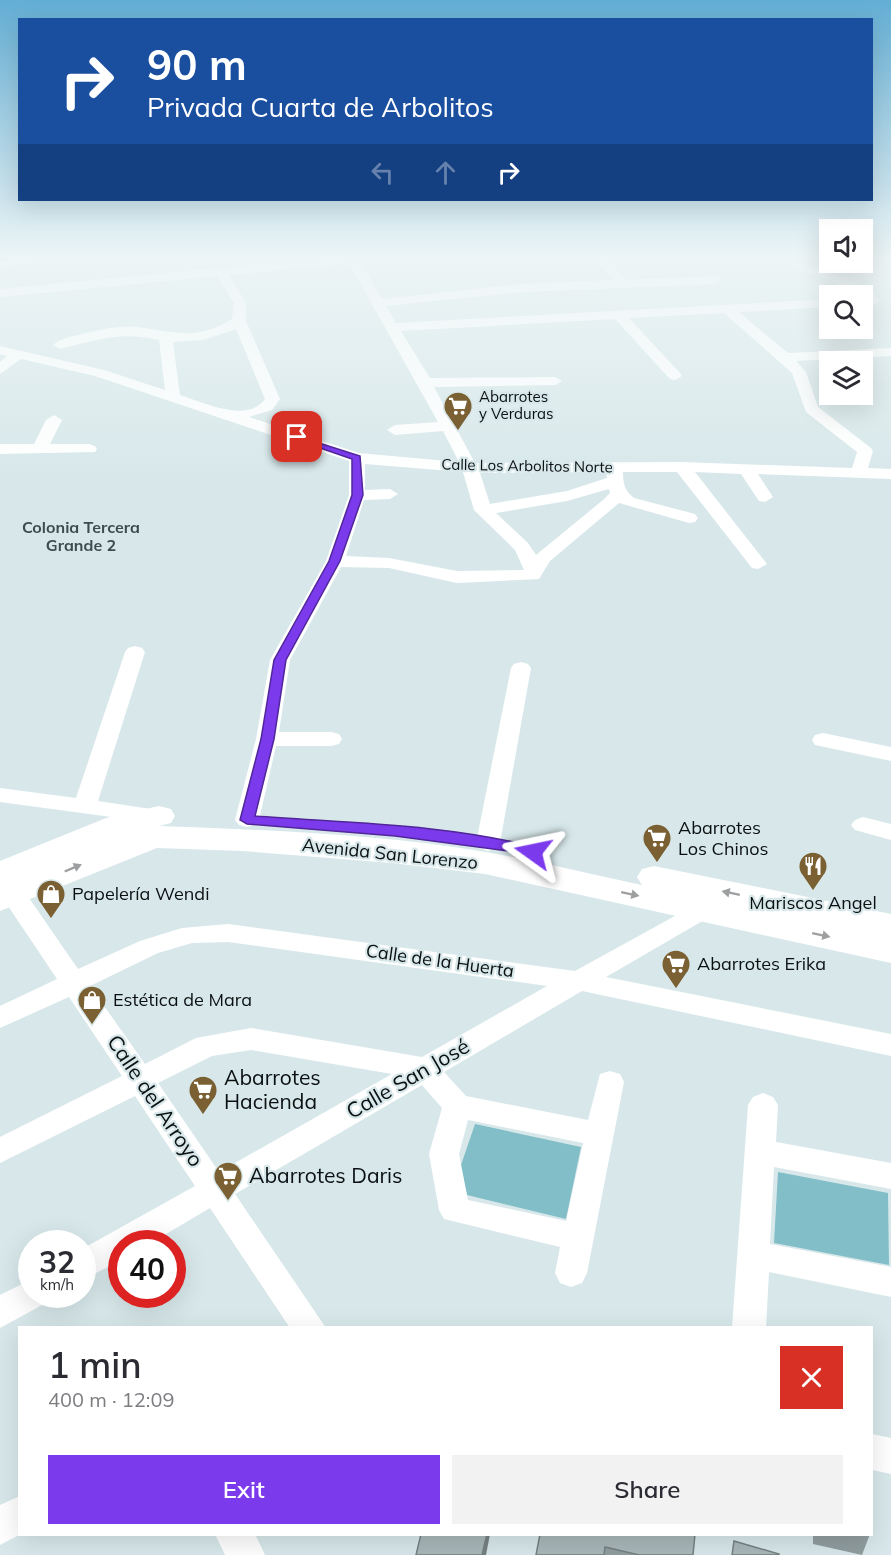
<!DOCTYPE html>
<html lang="en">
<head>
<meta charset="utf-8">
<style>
	:root { --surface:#fff; --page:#f2f2f3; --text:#2b2b33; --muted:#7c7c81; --accent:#7c3aed }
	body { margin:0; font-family:Mulish,sans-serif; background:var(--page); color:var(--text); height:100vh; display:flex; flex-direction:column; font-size:22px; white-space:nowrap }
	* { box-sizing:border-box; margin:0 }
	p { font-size:20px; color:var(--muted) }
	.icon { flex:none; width:33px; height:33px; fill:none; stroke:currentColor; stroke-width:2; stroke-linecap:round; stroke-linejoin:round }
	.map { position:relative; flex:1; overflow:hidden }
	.details { position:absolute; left:18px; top:1326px; width:855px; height:210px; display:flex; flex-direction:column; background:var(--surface); border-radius:0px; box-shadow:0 6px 24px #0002 }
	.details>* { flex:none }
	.guide { position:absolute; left:18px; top:18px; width:855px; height:183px; border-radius:0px; box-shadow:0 6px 24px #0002; background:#1a4fa0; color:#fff; overflow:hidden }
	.controls { position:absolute; left:819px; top:219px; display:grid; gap:12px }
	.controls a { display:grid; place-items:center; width:54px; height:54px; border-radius:0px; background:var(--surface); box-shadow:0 6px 24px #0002; font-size:30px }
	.speed { position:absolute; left:18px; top:1230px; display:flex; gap:12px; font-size:30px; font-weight:700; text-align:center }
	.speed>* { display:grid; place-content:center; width:78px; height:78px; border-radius:50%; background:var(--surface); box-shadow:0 6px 24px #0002; line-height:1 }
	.speed small { font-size:15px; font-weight:400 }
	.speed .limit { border:9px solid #d22; background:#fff; color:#111 }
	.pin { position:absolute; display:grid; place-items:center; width:51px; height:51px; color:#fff; margin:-26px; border-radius:12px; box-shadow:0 3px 9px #0006 }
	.me { position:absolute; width:66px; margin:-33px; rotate:282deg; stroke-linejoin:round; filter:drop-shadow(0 0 4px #0008) }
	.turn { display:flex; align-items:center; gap:21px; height:126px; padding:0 30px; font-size:27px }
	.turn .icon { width:78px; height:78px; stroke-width:2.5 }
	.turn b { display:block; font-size:42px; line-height:51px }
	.lanes { display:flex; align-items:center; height:57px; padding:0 30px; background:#0003; justify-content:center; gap:30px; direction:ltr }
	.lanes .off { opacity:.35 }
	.round { display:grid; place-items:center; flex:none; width:63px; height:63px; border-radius:0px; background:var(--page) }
	.head { display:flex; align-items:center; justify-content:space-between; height:102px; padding:0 30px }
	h1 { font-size:36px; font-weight:600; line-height:45px }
	.primary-button { display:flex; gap:12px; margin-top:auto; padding:12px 30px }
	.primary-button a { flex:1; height:69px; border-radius:0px; background:var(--accent); color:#fff; font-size:24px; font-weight:600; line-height:69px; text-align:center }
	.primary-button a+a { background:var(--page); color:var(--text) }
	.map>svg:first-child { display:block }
</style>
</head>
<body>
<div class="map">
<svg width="891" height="1555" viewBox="0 0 891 1555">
	<rect width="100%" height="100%" fill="#d8e8ea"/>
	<g fill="#81bec8">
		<polygon points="475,1124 581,1147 566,1219 467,1195 460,1168"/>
		<polygon points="778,1172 888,1193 889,1265 774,1243"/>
	</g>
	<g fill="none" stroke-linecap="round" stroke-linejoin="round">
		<g fill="#fff" fill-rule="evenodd">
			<polygon points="0,258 57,258 51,262 0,266"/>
			<path d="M323,258H358L382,299L521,284L614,280L593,258H606L627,280L716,276L722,280L716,284L521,292L386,306L396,323L830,299V307L739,312L788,353L891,348V356L796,361L806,372L818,407L871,448L873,451L868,468L891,469V479L758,474L773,497L765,502L759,501L741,474L695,472L767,564L758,569L752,568L677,472H623C623,484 625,491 634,498L695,514L698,518L695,522L689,523L619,503L550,561L539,579L457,583L389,568L341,567L290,660L279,732H331L339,734L342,739L339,744L331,746H276L259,820L255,825L247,827L239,825L235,820L256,739L270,660L326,561L349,495V461L95,376L21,359L0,374V362L7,356L0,354V346L104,370L165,390L159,340C120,331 98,340 60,349L53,345C59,339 70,337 78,335C98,330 118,325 138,327C175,332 197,341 232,319L234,303L217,276L0,297V289ZM349,263L438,422L395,425L387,430L395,435L443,431L459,462L359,453L249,417L272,410L280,399L246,321V303L229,275ZM724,313L792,373L806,412L857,452L852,468L682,462L475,463L434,387L555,385L562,381L555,377L430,378L401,331L615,319L670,379L675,380L682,376L680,373L629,318ZM236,329L265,399C247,424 203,402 180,395L173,342L203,340ZM365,464L463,472L474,510L515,550L524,570L457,571L389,558L346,556L364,500L390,499L398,494L390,489L365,490ZM606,472L607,478L567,491L490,504L480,473ZM609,489L610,493L603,500L536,555L528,543L496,513L567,501Z"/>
			<path d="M784,258C798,258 798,261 810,266C834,275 862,280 880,301L874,305L862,299V296H857L833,281L799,270Z"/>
			<polygon points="54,415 62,420 50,444 89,444 95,446 97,449 95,452 0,454 0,444 34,444 46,420"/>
			<polygon points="135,646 142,648 145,652 98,801 164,811 168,816 164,821 156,823 0,802 0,788 76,798 125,652 128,648"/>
			<polygon points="521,662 528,664 531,668 500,843 496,848 488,851 480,848 476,843 511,668 514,664"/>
			<polygon points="823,733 891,747 891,761 815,745 812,740 815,735"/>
			<polygon points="863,817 891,824 891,840 855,830 851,825 855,820"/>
			<path d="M0,867L9,869L78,969L140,941L182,928L228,924L575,971L702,901L711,904L715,910L711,916L606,977L891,1034V1056L582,991L444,1072L466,1096L588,1120L600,1074L610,1071L620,1074L624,1082L587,1273L582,1283L571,1287L560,1283L555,1273L560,1247L444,1219L439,1210L429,1154L442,1108L422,1085L235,1194L326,1328H290L210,1208L149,1244H122V1260L82,1280V1249L195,1186L135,1096L0,1163V1137L122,1076L69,997L0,1028V1006L57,979L0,894ZM228,942L547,986L422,1057L251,1028L196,1038L145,1064L90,986L158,953L192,943ZM251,1050L392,1074L219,1172L158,1083L212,1056ZM468,1120L583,1143L566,1221L468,1200L459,1154Z"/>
			<polygon points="763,1093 773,1097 778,1105 776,1142 891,1163 891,1189 774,1167 770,1244 891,1267 891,1297 769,1272 766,1328 732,1328 748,1105 753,1097"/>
			<polygon points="32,1279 32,1294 48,1294 44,1304 0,1328 0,1295"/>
			<polygon points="872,1434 891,1438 891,1474 872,1470"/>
			<polygon points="20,1496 21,1534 0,1545 0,1505"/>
			<polygon points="215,1534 255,1534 265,1555 225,1555"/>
		</g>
		<path fill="#fff" fill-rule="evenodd" d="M159,806L171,809L175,816L171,823L159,826C267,830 379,834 486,852C538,861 590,874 642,885L637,877L642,869L654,866L891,914V963L485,874L392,863L243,851L157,848L0,911V861L106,818Z"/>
		<polyline stroke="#363d3f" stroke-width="3" stroke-dasharray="8 4" stroke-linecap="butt" points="0,259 10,258"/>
	</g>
	<g fill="#909d9f">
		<polygon points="540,1534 693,1555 536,1555"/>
		<polygon points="813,1534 870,1534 862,1555 813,1544"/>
	</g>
	<polygon fill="#768082" points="487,1534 490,1534 486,1555 482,1555"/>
	<g fill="#a8b7b9" stroke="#768082" stroke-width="1.5">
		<polygon points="421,1534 487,1534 482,1555 416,1555"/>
		<polygon points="540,1534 695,1534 693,1555 639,1555 605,1547 604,1555 536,1555"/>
		<polygon points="734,1541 779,1554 779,1555 732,1555"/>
	</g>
	<defs><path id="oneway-solid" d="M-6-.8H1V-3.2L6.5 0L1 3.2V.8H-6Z" transform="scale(1.5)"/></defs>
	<g fill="#9d9fa0">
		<use href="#oneway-solid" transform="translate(73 868) rotate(-23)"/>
		<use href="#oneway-solid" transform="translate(731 893) rotate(-168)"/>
		<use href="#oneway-solid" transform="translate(630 894) rotate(12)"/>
		<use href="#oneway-solid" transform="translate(821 935) rotate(12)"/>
	</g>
	<linearGradient id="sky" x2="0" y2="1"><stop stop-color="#63aed4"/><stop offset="0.54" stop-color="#edf5f6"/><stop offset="1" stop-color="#edf5f6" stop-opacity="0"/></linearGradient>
	<rect width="891" height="476" fill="url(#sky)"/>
	<path fill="#7c3aed" stroke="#51269a" stroke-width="1.5" d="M294,435L360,456L363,495L340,561L286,660L274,739L255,816C347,823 449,824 538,848L540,852L538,855L395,836L247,824L240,820L261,739L274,660L329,561L352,495V459L294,439Z"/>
	<defs>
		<g id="supermarket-pin" transform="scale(1.5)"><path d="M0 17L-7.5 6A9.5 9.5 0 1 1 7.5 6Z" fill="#7a6032" stroke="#d8e8ea"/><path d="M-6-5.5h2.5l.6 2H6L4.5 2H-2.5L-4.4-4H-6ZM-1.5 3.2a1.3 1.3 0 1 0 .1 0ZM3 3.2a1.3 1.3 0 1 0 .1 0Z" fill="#fff"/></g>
		<g id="restaurant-pin" transform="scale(1.5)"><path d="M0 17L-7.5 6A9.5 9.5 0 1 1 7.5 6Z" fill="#7a6032" stroke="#d8e8ea"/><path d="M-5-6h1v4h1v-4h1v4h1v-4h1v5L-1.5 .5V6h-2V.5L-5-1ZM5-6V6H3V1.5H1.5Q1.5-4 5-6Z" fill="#fff"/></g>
		<g id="shop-pin" transform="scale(1.5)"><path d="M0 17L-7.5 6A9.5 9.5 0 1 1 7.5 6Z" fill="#7a6032" stroke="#d8e8ea"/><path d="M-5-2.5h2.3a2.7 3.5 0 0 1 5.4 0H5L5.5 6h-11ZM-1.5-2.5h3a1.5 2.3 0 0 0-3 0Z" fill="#fff"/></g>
	</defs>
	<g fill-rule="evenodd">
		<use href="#supermarket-pin" x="458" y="406"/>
		<use href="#supermarket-pin" x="657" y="838"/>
		<use href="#restaurant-pin" x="813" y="866"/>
		<use href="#shop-pin" x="51" y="894"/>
		<use href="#supermarket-pin" x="676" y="964"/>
		<use href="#shop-pin" x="92" y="1000"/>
		<use href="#supermarket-pin" x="203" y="1090"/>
		<use href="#supermarket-pin" x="228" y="1176"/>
	</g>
	<g text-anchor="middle" stroke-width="4.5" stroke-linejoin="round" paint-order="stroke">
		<g font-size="15" fill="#0b1011" stroke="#d8e8ea" text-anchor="start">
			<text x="479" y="402">Abarrotes<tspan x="479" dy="17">y Verduras</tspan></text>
		</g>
		<g font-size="15" fill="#0b1011" stroke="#d8e8ea">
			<text transform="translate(527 466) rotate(1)" y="5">Calle Los Arbolitos Norte</text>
		</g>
		<g font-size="16" font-weight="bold" fill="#3f4c4e" stroke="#d8e8ea">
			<text x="81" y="533">Colonia Tercera<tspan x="81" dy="18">Grande 2</tspan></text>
		</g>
		<g font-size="18" fill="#0b1011" stroke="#d8e8ea" text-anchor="start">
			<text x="678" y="834">Abarrotes<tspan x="678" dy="21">Los Chinos</tspan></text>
			<text x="72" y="900">Papelería Wendi</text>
			<text x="813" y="909" text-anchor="middle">Mariscos Angel</text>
			<text x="697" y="970">Abarrotes Erika</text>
			<text x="113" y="1006">Estética de Mara</text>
		</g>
		<g font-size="18" fill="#0b1011" stroke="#d8e8ea">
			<text transform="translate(390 854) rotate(6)" y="6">Avenida San Lorenzo</text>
			<text transform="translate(440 961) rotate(8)" y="6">Calle de la Huerta</text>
		</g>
		<g font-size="21" fill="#0b1011" stroke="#d8e8ea" text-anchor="start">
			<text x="224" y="1085">Abarrotes<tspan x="224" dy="24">Hacienda</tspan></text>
			<text x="249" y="1183">Abarrotes Daris</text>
		</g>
		<g font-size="21" fill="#0b1011" stroke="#d8e8ea">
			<text transform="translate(408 1079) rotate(-30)" y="7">Calle San José</text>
			<text transform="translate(155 1101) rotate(56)" y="7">Calle del Arroyo</text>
		</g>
	</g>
</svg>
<div class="controls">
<a><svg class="icon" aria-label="sound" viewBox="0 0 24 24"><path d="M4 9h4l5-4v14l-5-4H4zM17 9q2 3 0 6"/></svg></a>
<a><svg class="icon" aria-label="search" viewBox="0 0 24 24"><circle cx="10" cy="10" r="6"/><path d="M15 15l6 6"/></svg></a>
<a><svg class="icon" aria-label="layers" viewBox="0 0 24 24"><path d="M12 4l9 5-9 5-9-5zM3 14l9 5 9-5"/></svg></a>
</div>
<div class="speed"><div>32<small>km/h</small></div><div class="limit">40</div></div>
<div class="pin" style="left:297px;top:437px;background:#d93025"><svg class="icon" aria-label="arrive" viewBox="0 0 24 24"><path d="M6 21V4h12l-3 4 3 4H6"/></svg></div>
<svg class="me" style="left:533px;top:852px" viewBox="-20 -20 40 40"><path d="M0-17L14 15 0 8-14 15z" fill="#7c3aed" stroke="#fff" stroke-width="4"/></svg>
<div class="guide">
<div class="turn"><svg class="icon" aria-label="right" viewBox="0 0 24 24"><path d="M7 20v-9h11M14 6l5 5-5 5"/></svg><div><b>90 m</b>Privada Cuarta de Arbolitos</div></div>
<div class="lanes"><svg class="icon off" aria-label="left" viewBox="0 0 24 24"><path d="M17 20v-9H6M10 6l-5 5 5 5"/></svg><svg class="icon off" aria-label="ahead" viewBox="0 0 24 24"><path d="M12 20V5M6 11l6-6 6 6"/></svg><svg class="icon" aria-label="right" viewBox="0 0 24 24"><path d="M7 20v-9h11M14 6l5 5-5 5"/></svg></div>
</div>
<section class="details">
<div class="head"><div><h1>1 min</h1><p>400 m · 12:09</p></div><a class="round" style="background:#d93025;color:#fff"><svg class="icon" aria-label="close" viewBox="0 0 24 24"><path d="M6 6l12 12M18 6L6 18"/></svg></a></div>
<div class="primary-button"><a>Exit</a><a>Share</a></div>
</section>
</div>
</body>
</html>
